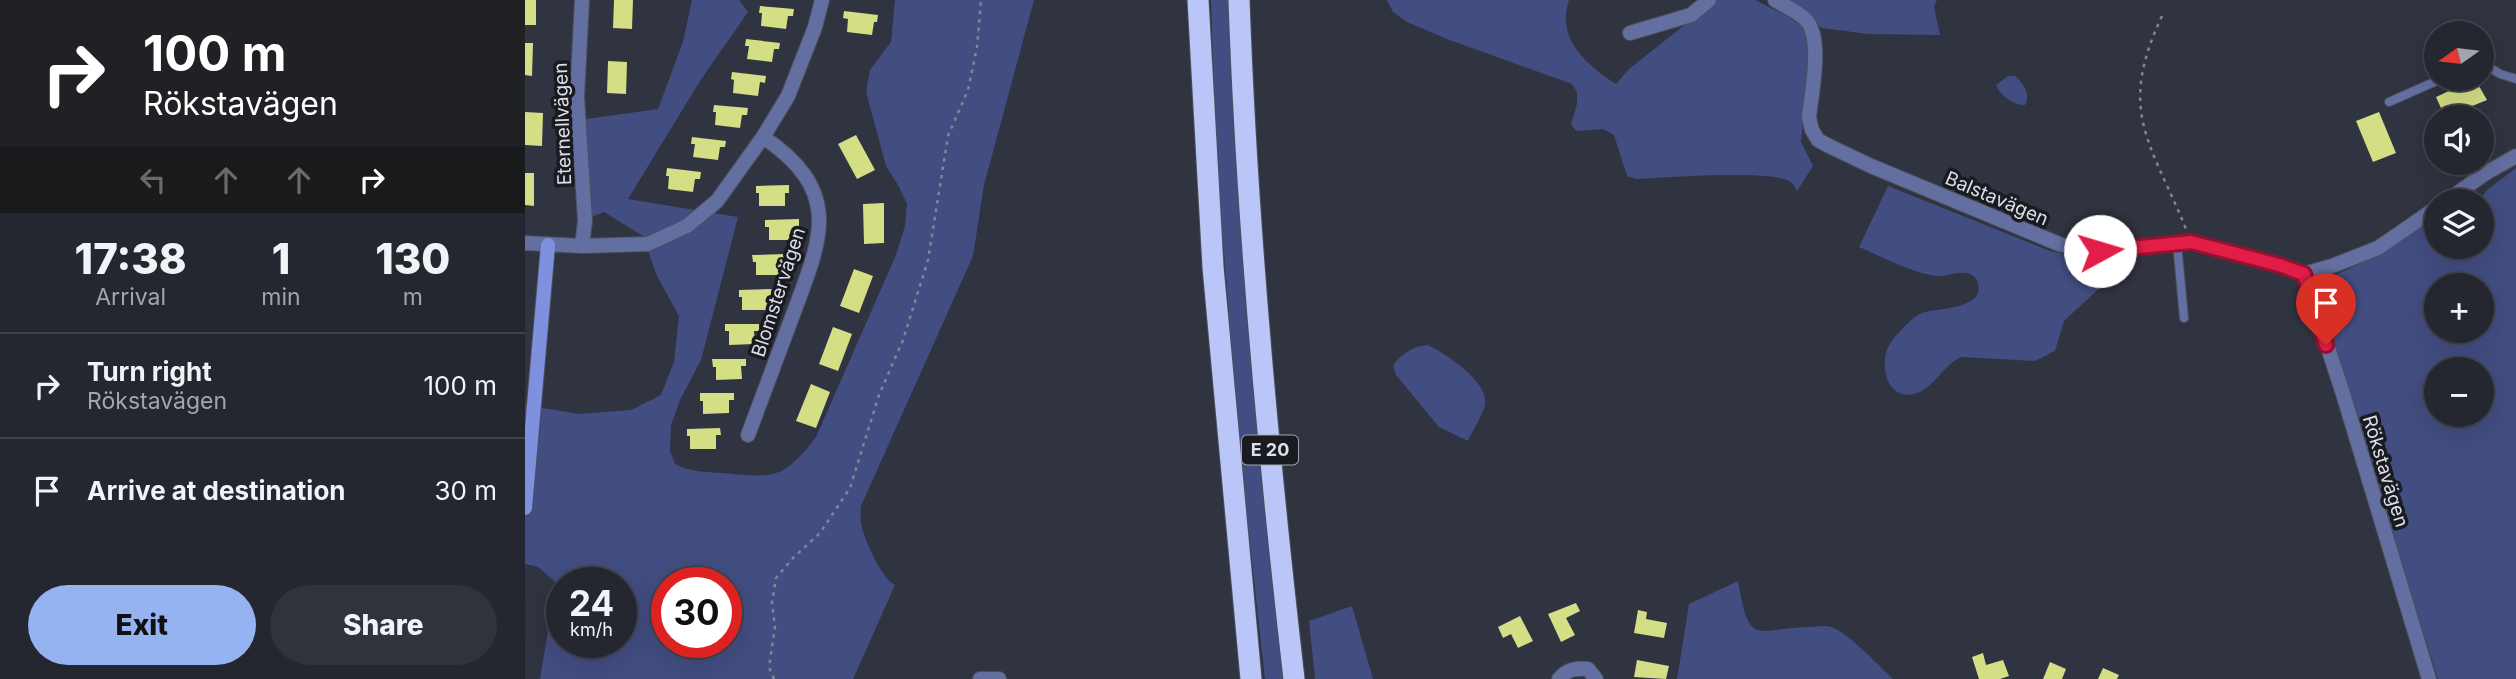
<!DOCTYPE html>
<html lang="en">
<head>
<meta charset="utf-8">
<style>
	:root { --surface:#242630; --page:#30323c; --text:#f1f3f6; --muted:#a3a5ab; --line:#41434c; --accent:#95b2f1 }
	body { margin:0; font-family:Inter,sans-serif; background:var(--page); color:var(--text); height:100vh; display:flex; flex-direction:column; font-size:26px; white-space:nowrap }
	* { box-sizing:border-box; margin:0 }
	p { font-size:23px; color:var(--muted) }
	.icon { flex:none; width:38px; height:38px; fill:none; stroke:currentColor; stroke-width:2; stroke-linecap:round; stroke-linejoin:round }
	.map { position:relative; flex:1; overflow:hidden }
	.details { display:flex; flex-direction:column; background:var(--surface); width:525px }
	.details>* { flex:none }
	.top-card { background:#202124; color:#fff; overflow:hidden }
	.needle { width:46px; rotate:256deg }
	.tools { position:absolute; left:1899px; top:21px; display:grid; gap:14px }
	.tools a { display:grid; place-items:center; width:70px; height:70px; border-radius:50%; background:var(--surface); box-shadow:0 7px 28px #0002,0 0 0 2px var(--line); font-size:35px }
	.speed { position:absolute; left:21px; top:567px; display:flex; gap:14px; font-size:35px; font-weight:700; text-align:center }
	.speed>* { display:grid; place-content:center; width:91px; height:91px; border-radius:50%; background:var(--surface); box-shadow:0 7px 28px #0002,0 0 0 2px var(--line); line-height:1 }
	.speed small { font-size:18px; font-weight:400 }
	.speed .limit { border:10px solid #d22; background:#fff; color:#111 }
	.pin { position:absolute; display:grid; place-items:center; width:60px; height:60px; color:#fff; margin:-72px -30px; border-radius:50% 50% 50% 0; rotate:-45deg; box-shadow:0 0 7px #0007 }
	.pin .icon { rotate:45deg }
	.me { position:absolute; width:77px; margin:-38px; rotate:84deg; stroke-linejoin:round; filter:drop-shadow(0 0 5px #0008) }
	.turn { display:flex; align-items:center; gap:24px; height:147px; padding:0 28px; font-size:32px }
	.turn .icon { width:91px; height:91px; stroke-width:2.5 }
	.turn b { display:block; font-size:49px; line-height:60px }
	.lanes { display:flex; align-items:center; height:66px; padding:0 28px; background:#0003; justify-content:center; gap:35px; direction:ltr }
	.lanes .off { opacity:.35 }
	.eta { display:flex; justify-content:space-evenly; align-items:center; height:119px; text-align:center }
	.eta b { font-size:42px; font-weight:800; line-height:49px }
	.cta { display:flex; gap:14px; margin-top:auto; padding:14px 28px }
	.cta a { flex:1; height:80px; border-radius:42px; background:var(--accent); color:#111; font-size:28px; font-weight:800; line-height:80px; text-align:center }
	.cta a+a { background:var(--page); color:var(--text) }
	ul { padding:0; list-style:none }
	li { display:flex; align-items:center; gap:21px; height:105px; padding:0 28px; border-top:2px solid var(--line) }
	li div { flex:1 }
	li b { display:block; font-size:26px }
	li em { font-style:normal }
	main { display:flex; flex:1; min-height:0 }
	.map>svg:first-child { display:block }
</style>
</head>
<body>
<main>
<section class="details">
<div class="top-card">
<div class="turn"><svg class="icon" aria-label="right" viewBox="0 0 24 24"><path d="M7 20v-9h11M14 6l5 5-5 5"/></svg><div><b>100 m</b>Rökstavägen</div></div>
<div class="lanes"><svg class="icon off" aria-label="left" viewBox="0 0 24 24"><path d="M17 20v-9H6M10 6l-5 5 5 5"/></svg><svg class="icon off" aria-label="ahead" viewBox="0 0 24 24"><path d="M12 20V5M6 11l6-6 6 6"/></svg><svg class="icon off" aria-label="ahead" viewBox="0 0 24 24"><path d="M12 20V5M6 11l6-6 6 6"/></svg><svg class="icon" aria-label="right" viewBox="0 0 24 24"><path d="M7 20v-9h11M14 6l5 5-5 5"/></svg></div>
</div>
<div class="eta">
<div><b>17:38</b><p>Arrival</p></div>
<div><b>1</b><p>min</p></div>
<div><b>130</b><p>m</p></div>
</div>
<ul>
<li><svg class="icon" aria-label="right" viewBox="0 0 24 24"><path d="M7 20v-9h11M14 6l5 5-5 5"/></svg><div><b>Turn right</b><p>Rökstavägen</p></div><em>100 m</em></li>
<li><svg class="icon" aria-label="arrive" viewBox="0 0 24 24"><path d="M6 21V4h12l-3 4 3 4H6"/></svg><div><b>Arrive at destination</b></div><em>30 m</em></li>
</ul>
<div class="cta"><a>Exit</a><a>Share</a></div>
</section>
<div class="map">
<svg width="1991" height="679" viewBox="0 0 1991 679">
	<rect width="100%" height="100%" fill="#303340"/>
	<g fill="#424d81" fill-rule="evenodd">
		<path d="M167,0H214L223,12L175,81L103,199L213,217L176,360L155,400L146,425L145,451L150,464C165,472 181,472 198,473C249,478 258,480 291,437L371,255L380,226L382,204L373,185L361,166L341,92L345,70L366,42L370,0H509L459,185L448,256L336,506C336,511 335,518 336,524C340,540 355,577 370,585L328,679H15L27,607L36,587L13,567L0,564V405L54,414L106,410L136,395L149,362L154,316L132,276L118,236L79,212L54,222L47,121L133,109L158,42ZM37,583H96V642H37ZM142,583H201V642H142Z"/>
		<polygon points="686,0 705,0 759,679 740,679 715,454 691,153"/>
		<path d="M862,0H1044C1031,39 1061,64 1091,84L1104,69L1191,0H1230L1260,15L1280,28L1285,46L1276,142L1288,166L1272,191C1270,188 1269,184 1266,182C1247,169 1138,178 1111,179L1102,176L1089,135L1078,129L1051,131L1046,124L1052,104V92L1047,84L922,39L882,22L868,12Z"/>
		<polygon points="1254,0 1412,0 1409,7 1415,35 1343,34 1297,28"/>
		<path d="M1483,76H1490C1498,83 1506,94 1500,105C1490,106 1474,95 1471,85Z"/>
		<path d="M1991,168V679H1913L1793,300L1795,289L1804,278L1842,260L1884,235L1911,215V247H1956V201H1953L1962,190ZM1911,285H1956V331H1911ZM1911,369H1956V415H1911Z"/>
		<path d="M1363,186L1525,251L1558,258L1609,256L1539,321L1530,351L1510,361L1436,357C1418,365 1410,387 1392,393C1366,402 1356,374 1361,353C1363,344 1372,334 1379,327C1385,321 1392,314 1400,312C1413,308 1463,309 1452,281C1446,266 1425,276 1414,276C1390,275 1356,256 1334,247Z"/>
		<path d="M903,345C921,354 966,383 960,406C956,418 948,430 943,441L914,427L871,375L868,365C877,353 889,346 903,345Z"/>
		<path d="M1213,581C1225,649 1229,628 1285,627C1291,627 1300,625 1306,627C1323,632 1354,666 1368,679H1152L1164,604Z"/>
		<polygon points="827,606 848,679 790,679 784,621"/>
	</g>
	<g fill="#d3de85">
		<rect x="0" y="0" width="11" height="25"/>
		<polygon points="89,0 108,0 107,29 88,28"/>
		<polygon points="235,6 269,9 268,16 263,16 261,29 236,26 237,13 234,13"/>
		<polygon points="319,11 353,15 352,22 349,22 347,35 322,32 323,19 318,18"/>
		<polygon points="221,39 255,43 254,49 249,49 247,62 222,59 224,46 220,46"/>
		<polygon points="0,43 8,43 7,76 0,75"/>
		<polygon points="83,61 102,62 101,94 82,93"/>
		<polygon points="207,72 241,76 240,83 235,82 233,96 208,93 209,80 206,79"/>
		<polygon points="1950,79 1962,100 1920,117 1911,97"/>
		<polygon points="189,105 223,108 222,115 217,115 215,128 190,125 191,112 188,112"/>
		<polygon points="0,112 18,113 17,146 0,145"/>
		<polygon points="1854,112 1871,153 1848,162 1831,121"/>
		<polygon points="331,135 350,170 332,179 313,144"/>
		<polygon points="167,137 201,141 200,147 195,147 193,160 168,157 170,144 166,144"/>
		<polygon points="142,168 176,172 175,179 170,179 168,192 143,189 144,176 141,176"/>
		<polygon points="0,173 9,173 9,206 0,205"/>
		<polygon points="264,185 264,193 260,193 260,206 234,206 234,193 231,193 231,186"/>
		<polygon points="359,203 359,243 339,244 338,204"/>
		<polygon points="274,219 274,227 269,227 269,240 244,240 244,227 240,227 240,220"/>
		<polygon points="261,254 261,261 256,262 257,275 231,275 231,262 228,262 227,255"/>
		<polygon points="329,269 348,276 334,313 315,306"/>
		<polygon points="248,289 248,297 243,297 243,310 217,310 217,297 214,297 214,290"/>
		<polygon points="200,324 234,324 234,331 229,331 230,344 204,345 204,331 200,331"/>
		<polygon points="308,327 327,334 313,371 294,364"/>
		<polygon points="187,359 221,359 221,366 216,366 217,379 191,380 191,367 188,367"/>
		<polygon points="286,384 305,392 291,428 271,421"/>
		<polygon points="175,393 209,393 209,400 204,400 204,413 178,414 178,401 175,401"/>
		<polygon points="195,428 196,435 191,435 191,449 165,449 165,436 162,436 162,429"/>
		<polygon points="1051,603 1055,611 1041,618 1050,635 1036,642 1023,614"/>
		<polygon points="1113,610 1122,612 1121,619 1142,623 1139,638 1109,633"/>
		<polygon points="995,616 1008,641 993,648 986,634 978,638 973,627"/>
		<polygon points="1458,653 1461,665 1478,660 1484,676 1475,679 1454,679 1447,657"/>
		<polygon points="1112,660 1144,666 1141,679 1109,677"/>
		<polygon points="1525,662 1541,669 1537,679 1518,679"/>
		<polygon points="1578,668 1594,675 1592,679 1573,679"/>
	</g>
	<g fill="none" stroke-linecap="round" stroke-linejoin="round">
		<g stroke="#4c4f5b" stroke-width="10">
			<g id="lane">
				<polyline points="1956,62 1975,74 1991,79"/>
				<polyline points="1864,102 1916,79"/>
				<polyline points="1652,243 1659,318"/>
			</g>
		</g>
		<g stroke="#4c4f5b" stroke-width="16">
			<g id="street">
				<path d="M1250,0C1261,7 1274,12 1282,21C1298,41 1286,94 1284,118L1287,130L1293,140L1304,146L1346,166L1534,244L1556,250L1575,251L1666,242L1753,265L1779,274L1807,266L1853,248L1911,208"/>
				<polyline points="1105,33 1166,15 1184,0"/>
				<polyline points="1921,201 1961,173 1991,156"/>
				<polyline points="0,243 57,246 123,244 162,226 192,201 238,137 263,96 290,27 297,0"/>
				<polyline points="57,246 60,221 52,97 57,0"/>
				<polyline points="1779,274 1819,397 1904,679"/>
				<path d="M223,435C237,397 252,358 266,320C295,241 321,193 238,137"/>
				<polyline points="455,679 474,679"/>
				<path d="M1034,679C1042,669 1051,668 1063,669L1071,679"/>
			</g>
		</g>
		<g stroke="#4c4f5b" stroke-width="16">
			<polyline id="secondary" points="0,508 23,245"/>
		</g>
		<g stroke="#4c4f5b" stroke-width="23">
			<g id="highway">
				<polyline points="673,0 688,267 726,679"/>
				<path d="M714,0C722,227 743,453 769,679"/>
			</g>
		</g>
		<g stroke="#838591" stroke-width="2.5" stroke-dasharray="3.5 5" stroke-linecap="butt">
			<path d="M1637,16C1592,111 1625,141 1661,229"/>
			<polyline points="249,679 244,667 250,627 247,603 251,578 268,558 295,533 325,488 354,395 378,340 403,260 423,136 443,90 452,47 456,0"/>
		</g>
		<use href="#lane" stroke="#646fa1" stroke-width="8"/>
		<use href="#street" stroke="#646fa1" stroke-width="14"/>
		<use href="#secondary" stroke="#7f90de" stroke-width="14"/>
		<use href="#highway" stroke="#bac6f7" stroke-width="21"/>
	</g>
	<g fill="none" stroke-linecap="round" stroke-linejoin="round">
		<g stroke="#92132f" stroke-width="18">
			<polyline id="route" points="1575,251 1666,242 1754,265 1779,274 1801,345"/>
		</g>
		<use href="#route" stroke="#e11d48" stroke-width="12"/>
	</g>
	<g text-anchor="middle" stroke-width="7" stroke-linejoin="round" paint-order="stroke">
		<rect fill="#1a1b21" stroke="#a2a4ac" stroke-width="2" x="717" y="435.5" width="56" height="29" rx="5"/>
		<g font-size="18" font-weight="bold" fill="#dddfe8">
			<text x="745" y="456">E 20</text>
		</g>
		<g font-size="19" fill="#dddfe8" stroke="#1a1b21">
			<text transform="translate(37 124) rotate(-92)" y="7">Eternellvägen</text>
			<text transform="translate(1472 198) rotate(23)" y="7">Balstavägen</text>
			<text transform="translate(253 292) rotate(-72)" y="7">Blomstervägen</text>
			<text transform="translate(1861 471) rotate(73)" y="7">Rökstavägen</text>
		</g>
	</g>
</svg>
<div class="tools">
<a><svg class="needle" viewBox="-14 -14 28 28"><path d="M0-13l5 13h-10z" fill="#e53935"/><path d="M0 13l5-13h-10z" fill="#a3a5ab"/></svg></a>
<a><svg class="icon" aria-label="sound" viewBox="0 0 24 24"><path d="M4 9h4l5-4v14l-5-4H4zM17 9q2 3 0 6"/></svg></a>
<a><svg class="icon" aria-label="layers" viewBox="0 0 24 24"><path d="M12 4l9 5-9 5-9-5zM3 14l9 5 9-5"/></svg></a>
<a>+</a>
<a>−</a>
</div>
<div class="speed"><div>24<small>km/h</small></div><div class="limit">30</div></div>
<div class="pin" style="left:1801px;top:345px;background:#d93025"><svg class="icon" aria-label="arrive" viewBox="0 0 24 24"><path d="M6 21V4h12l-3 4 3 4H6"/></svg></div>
<svg class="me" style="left:1575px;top:251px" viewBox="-20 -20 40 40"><circle r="19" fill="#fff"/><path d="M0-13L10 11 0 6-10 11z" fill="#e11d48"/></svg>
</div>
</main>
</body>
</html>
